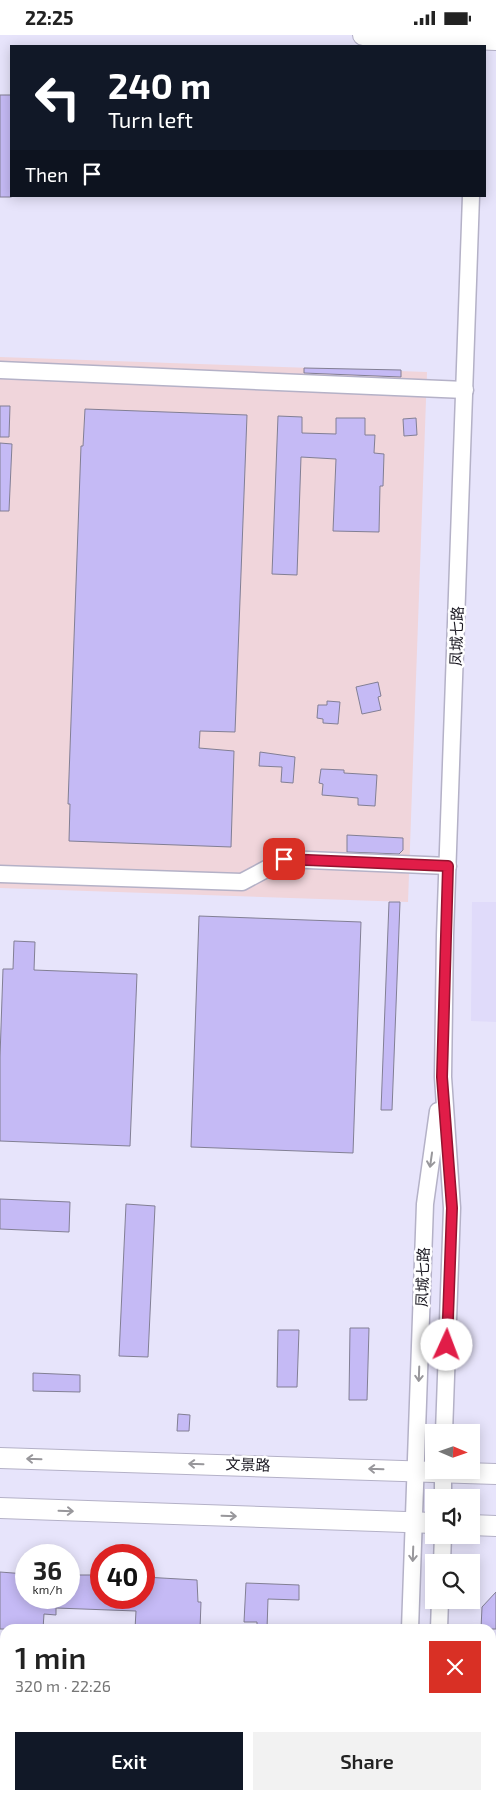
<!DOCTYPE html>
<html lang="en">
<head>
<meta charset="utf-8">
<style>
	:root { --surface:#fff; --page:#f2f2f2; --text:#222; --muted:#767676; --accent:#111827 }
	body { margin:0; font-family:"Exo 2","Noto Sans SC",sans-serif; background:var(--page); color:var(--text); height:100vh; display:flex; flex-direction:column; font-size:19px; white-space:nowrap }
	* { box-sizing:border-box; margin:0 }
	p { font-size:16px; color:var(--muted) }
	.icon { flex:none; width:28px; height:28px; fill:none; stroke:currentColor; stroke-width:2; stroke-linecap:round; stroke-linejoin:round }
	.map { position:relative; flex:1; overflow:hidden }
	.panel { position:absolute; left:0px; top:1589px; width:496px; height:176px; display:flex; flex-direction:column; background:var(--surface); border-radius:15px 15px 0 0; box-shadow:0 2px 12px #0003 }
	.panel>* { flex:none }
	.guide { position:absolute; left:10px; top:10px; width:476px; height:152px; border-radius:0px; box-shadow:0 2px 12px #0003; background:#111827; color:#fff; overflow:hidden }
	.needle { width:32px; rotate:92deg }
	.controls { position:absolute; left:425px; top:1389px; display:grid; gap:10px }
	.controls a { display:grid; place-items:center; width:55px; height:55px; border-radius:0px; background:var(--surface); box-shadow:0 2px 12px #0003; font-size:25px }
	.speed { position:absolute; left:15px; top:1509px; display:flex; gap:10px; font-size:25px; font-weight:700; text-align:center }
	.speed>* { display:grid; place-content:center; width:65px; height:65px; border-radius:50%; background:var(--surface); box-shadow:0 2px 12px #0003; line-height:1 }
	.speed small { font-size:12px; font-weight:400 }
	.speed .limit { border:8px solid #d22; background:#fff; color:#111 }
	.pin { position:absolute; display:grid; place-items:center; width:42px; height:42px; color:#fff; margin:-21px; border-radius:10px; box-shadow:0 2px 8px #0006 }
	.me { position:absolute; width:55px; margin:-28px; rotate:2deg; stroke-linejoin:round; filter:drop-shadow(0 0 4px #0008) }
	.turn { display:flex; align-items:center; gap:18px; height:105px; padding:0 15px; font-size:22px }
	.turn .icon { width:65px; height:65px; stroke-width:2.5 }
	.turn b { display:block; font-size:35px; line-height:42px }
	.then { display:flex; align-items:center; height:48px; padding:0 15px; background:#0003; gap:10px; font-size:19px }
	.round { display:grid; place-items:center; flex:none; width:52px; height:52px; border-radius:0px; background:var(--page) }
	.headline { display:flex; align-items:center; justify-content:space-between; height:85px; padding:0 15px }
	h1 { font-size:30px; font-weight:600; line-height:38px }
	.button { display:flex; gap:10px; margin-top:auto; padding:10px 15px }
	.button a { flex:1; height:58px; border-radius:0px; background:var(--accent); color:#fff; font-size:20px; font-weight:600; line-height:58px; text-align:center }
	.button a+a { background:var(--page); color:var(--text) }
	.status { display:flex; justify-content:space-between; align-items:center; height:35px; padding:0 25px; background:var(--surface); direction:ltr }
	.status svg { height:14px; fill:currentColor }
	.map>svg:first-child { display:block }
</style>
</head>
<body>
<div class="status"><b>22:25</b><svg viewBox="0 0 49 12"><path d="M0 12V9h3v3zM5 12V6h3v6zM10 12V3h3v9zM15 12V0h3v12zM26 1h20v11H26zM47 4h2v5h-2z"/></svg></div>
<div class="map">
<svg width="496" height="1764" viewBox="0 0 496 1764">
	<rect width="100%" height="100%" fill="#e7e4fb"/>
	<polygon fill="#e0dbfa" points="472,867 496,867 496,987 471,986"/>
	<polygon fill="#f0d5db" points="0,322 427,337 408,867 0,853"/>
	<g fill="#c5baf5" stroke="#827f94">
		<rect x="0" y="60" width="11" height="102"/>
		<polygon points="304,333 401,335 401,342 304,338"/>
		<polygon points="0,371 10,371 9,402 0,402"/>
		<polygon points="85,374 247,380 235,697 200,696 199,713 234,716 231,812 69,806 70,769 68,769 81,411 83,411"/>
		<polygon points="278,381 302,382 302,398 336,399 336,383 365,383 365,400 375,400 374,418 384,419 383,451 380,451 379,497 333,496 336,424 301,422 297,540 272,539"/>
		<polygon points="416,383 417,400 404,401 403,384"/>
		<polygon points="0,408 12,409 9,476 0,476"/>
		<polygon points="378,647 381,661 378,662 381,675 362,679 356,652"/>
		<polygon points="327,666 340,667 338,689 323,688 323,684 317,683 318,670 327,670"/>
		<polygon points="260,717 295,722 293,748 281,747 282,732 259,731"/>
		<polygon points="321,734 344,735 344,738 377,740 375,771 358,770 358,763 322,760 323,749 319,748"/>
		<polygon points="347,800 403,803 403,815 399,819 347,817"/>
		<polygon points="389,867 400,867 392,1075 381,1075"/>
		<polygon points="199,881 361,887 353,1118 191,1112"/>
		<polygon points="14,906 35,907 34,935 137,939 130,1111 0,1106 0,1022 3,934 13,934"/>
		<polygon points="0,1164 70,1167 69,1197 0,1194"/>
		<polygon points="126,1169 155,1171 148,1322 119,1321"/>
		<polygon points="350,1293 369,1293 367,1365 349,1365"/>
		<polygon points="278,1295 299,1295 297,1352 277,1352"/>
		<polygon points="33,1338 80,1340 80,1357 33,1356"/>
		<polygon points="178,1379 190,1380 189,1396 177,1396"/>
		<polygon points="0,1537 26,1539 26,1562 69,1562 69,1540 101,1540 101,1562 144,1562 144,1542 197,1545 198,1567 201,1567 200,1594 135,1594 136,1576 56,1573 56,1580 44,1579 43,1594 0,1594"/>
		<polygon points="246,1548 299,1550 299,1565 268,1564 267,1594 257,1594 257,1587 244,1587"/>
		<polygon points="496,1557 496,1594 481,1594 482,1572"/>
	</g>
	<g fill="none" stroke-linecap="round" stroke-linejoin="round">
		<g stroke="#b4b1c7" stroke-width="19">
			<g id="minor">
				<polyline points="0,335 465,355"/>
				<polyline points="0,839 242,847 285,824 448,831"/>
				<polyline points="444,1398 452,1173 443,1042 445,900 471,161"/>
				<polyline points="443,1435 443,1462"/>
				<polyline points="442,1528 443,1500"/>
				<polyline points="410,1594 425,1169 438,1076"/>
				<polyline points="439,1594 440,1565"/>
				<polyline points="404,1764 404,1760"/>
				<polyline points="433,1764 433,1760"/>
			</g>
		</g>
		<g stroke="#b4b1c7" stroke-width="22">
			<g id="major">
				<polyline points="363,0 496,5"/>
				<polyline points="0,1423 496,1439"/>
				<polyline points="0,1473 434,1488"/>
				<polyline points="471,1490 496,1491"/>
			</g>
		</g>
		<use href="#minor" stroke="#fff" stroke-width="16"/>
		<use href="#major" stroke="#fff" stroke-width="20"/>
	</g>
	<defs><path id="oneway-shaft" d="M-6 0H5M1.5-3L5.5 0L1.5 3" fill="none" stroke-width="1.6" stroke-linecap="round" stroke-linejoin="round" transform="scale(1.25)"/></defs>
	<g stroke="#98979b">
		<use href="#oneway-shaft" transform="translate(431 1125) rotate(98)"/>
		<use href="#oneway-shaft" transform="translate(419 1339) rotate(92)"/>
		<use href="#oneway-shaft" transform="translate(34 1424) rotate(-178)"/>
		<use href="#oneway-shaft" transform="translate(196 1429) rotate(-178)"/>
		<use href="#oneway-shaft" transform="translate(376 1434) rotate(-178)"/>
		<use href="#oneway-shaft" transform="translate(66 1476) rotate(2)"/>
		<use href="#oneway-shaft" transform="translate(229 1481) rotate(2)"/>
		<use href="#oneway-shaft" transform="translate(413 1519) rotate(92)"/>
	</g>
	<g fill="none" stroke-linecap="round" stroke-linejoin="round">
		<g stroke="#92132f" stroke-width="12">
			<polyline id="route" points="284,824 448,831 442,1042 452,1173 447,1310"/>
		</g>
		<use href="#route" stroke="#e11d48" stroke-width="9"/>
	</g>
	<g text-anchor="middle" stroke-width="5" stroke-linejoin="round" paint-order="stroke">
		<g font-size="15" fill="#1a1821" stroke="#fff">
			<text transform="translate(457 601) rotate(-88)" y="5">凤城七路</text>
			<text transform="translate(423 1242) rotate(-88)" y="5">凤城七路</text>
			<text transform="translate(248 1430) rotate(2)" y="5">文景路</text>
		</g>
	</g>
</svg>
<div class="controls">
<a><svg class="needle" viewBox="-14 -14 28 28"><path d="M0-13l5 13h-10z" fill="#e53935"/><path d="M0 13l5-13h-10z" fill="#767676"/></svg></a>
<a><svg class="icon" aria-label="sound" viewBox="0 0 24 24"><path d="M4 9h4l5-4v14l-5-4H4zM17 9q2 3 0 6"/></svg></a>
<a><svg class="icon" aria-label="search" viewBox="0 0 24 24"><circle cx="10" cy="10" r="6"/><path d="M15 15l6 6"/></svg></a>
</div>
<div class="speed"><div>36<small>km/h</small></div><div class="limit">40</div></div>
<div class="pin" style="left:284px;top:824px;background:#d93025"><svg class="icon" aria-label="arrive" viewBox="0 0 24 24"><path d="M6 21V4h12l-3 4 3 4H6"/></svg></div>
<svg class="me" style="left:447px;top:1310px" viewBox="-20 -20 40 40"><circle r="19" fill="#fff"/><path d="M0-13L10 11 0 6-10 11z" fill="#e11d48"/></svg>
<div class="guide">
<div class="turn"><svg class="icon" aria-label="left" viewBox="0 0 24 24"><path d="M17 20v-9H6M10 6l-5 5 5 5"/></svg><div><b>240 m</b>Turn left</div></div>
<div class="then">Then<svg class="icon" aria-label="arrive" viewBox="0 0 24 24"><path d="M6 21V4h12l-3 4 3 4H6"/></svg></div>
</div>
<section class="panel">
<div class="headline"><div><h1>1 min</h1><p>320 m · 22:26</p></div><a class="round" style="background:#d93025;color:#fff"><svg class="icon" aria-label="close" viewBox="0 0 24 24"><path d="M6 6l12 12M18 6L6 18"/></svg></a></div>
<div class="button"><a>Exit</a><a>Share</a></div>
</section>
</div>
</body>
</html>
